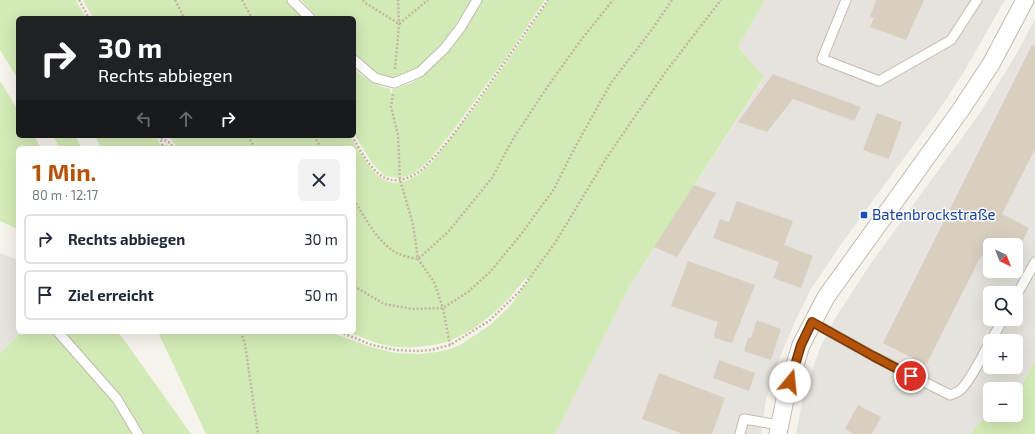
<!DOCTYPE html>
<html lang="de">
<head>
<meta charset="utf-8">
<style>
	:root { --surface:#fff; --page:#f2f2f3; --text:#1f2937; --muted:#747a83; --line:#e0e1e3; --accent:#b45309 }
	body { margin:0; font-family:"Exo 2",sans-serif; background:var(--page); color:var(--text); height:100vh; display:flex; flex-direction:column; font-size:15px; white-space:nowrap }
	* { box-sizing:border-box; margin:0 }
	p { font-size:13px; color:var(--muted) }
	.icon { flex:none; width:22px; height:22px; fill:none; stroke:currentColor; stroke-width:2; stroke-linecap:round; stroke-linejoin:round }
	.map { position:relative; flex:1; overflow:hidden }
	.details { position:absolute; left:16px; top:146px; width:340px; height:188px; display:flex; flex-direction:column; background:var(--surface); border-radius:6px; box-shadow:0 4px 16px #0002 }
	.details>* { flex:none }
	.banner { position:absolute; left:16px; top:16px; width:340px; height:122px; border-radius:6px; box-shadow:0 4px 16px #0002; background:#202124; color:#fff; overflow:hidden }
	.needle { width:26px; rotate:137deg }
	.tools { position:absolute; left:983px; top:238px; display:grid; gap:8px }
	.tools a { display:grid; place-items:center; width:40px; height:40px; border-radius:6px; background:var(--surface); box-shadow:0 4px 16px #0002; font-size:20px }
	.pin { position:absolute; display:grid; place-items:center; width:34px; height:34px; color:#fff; margin:-17px; border:2px solid #fff; border-radius:50%; box-shadow:0 1px 4px #0007 }
	.me { position:absolute; width:44px; margin:-22px; rotate:17deg; stroke-linejoin:round; filter:drop-shadow(0 0 3px #0008) }
	.turn { display:flex; align-items:center; gap:14px; height:84px; padding:0 16px; font-size:18px }
	.turn .icon { width:52px; height:52px; stroke-width:2.5 }
	.turn b { display:block; font-size:28px; line-height:34px }
	.lanes { display:flex; align-items:center; height:38px; padding:0 16px; background:#0003; justify-content:center; gap:20px; direction:ltr }
	.lanes .off { opacity:.35 }
	.round { display:grid; place-items:center; flex:none; width:42px; height:42px; border-radius:6px; background:var(--page) }
	.overview { display:flex; align-items:center; justify-content:space-between; height:68px; padding:0 16px }
	h1 { font-size:24px; font-weight:700; line-height:30px; color:var(--accent) }
	ul { padding:0; list-style:none }
	li { display:flex; align-items:center; gap:12px; height:50px; margin:0 8px 6px; padding:0 8px; border:2px solid var(--line); border-radius:6px }
	li div { flex:1 }
	li b { display:block; font-size:15px }
	li em { font-style:normal }
	.map>svg:first-child { display:block }
</style>
</head>
<body>
<div class="map">
<svg width="1035" height="434" viewBox="0 0 1035 434">
	<rect width="100%" height="100%" fill="#f6f3ec"/>
	<g fill="#e6e2dd" fill-rule="evenodd">
		<polygon points="765,0 1005,0 962,75 939,110 842,243 811,289 797,317 779,359 766,400 761,434 555,434 630,285 764,78 738,47"/>
		<path d="M1035,19V361L1016,396V389H990V415H997L994,418L979,422L971,434H796L803,397L820,348L836,317L869,266L982,110L1017,53ZM990,245H1016V271H990ZM990,293H1016V319H990ZM990,341H1016V367H990Z"/>
		<polygon points="0,253 18,260 18,332 22,332 0,353"/>
	</g>
	<g fill="#d2eab5">
		<polygon points="0,0 76,0 86,18 18,18 18,79 0,50"/>
		<polygon points="83,0 287,0 304,18 93,18"/>
		<path d="M301,0H471C457,25 423,80 390,77C376,75 364,64 354,55V18H318Z"/>
		<path d="M481,0H545L506,58L449,136L428,161L422,167L414,173L407,176L398,178L385,176L372,163L354,134V69C367,80 373,84 390,89V93H391L393,89L411,83L423,75L434,65L448,50Z"/>
		<path d="M549,0H765L738,47L764,77L630,285L555,434H206L158,332H330L371,347L396,353L419,354L437,352L450,349L460,345L490,325L511,305L529,280L526,278C505,305 481,328 449,341C436,346 412,348 398,347C381,346 364,338 348,332H347H354V148H178L168,136H350C358,150 373,177 389,182C400,185 414,178 423,171C429,166 434,160 439,153C450,140 460,126 471,112C498,75 524,38 549,0Z"/>
		<polygon points="0,81 18,110 18,136 34,136 41,148 18,148 18,229 0,221"/>
		<polygon points="53,136 75,136 82,148 60,148"/>
		<polygon points="95,136 157,136 160,145 168,145 170,148 101,148"/>
		<polygon points="22,332 116,332 122,337 191,434 0,434 0,353"/>
		<polygon points="1035,361 1035,434 971,434 979,422 994,418 997,415 1016,415 1016,396"/>
	</g>
	<g fill="#d8cfc1">
		<polygon points="876,0 924,0 906,40 870,27 874,18 870,17"/>
		<polygon points="1032,45 1035,46 1035,149 1002,214 1029,228 1016,254 1016,245 990,245 990,260 981,256 926,365 883,343"/>
		<polygon points="773,74 804,86 861,107 854,121 793,99 767,132 738,122"/>
		<polygon points="877,113 902,122 889,159 863,150"/>
		<polygon points="694,185 716,193 677,257 654,247"/>
		<polygon points="737,201 793,221 784,245 813,256 801,288 773,278 779,262 713,238 720,219 729,222"/>
		<polygon points="688,261 755,285 732,343 715,338 714,334 718,322 671,306"/>
		<polygon points="757,320 781,329 771,360 744,351 748,338 751,338"/>
		<polygon points="719,360 755,373 749,391 713,378"/>
		<polygon points="659,373 725,398 712,434 683,434 642,419"/>
		<polygon points="858,405 881,417 872,434 854,434 845,429"/>
	</g>
	<g fill="none" stroke-linecap="round" stroke-linejoin="round">
		<g stroke="#c2bbae" stroke-width="11">
			<g id="lane">
				<polyline points="292,0 310,18"/>
				<polyline points="846,0 822,59 879,81 951,40 977,0"/>
				<polyline points="354,60 375,78 394,83 420,72 445,48 461,27 477,0"/>
				<polyline points="1016,296 1035,262"/>
				<path d="M812,322L873,356L950,395C953,394 956,393 959,391C969,384 983,354 990,342"/>
				<polyline points="58,332 117,399 138,434"/>
				<polyline points="991,341 1003,319"/>
				<polyline points="740,434 744,419 779,425"/>
			</g>
		</g>
		<g stroke="#c2bbae" stroke-width="19">
			<polyline id="street" points="778,434 786,394 801,345 826,297 960,111 991,64 1025,0"/>
		</g>
		<g stroke="#c4b79f" stroke-width="2.5" stroke-dasharray="2 2" stroke-linecap="butt">
			<polyline points="79,0 89,18"/>
			<polyline points="175,0 184,18"/>
			<polyline points="242,0 252,18"/>
			<polyline points="363,0 364,2 399,24 428,0"/>
			<polyline points="395,69 399,24 398,0"/>
			<polyline points="393,94 391,107 398,135 400,180 413,224 418,259 434,282 443,308 450,345"/>
			<polyline points="160,136 163,148"/>
			<polyline points="248,136 255,148"/>
			<polyline points="314,136 321,148"/>
			<path d="M352,136C360,150 374,178 392,180C403,181 414,176 423,169C427,165 431,160 435,156C449,141 460,126 471,110C497,74 522,37 548,0"/>
			<polyline points="161,138 170,143 173,148"/>
			<path d="M354,200C365,218 378,243 397,253C403,256 412,258 418,259L448,232L492,178L513,139L548,86L581,40L613,0"/>
			<polyline points="354,286 384,304 412,309 443,308 468,292 491,271 522,233 554,189 574,149 611,83 653,28 672,0"/>
			<polyline points="241,332 245,344 258,434"/>
			<polyline points="340,332 372,345 396,350 418,351 431,350 450,345 489,321 520,291 555,243 607,157 667,70 721,0"/>
		</g>
		<use href="#lane" stroke="#fff" stroke-width="9"/>
		<use href="#street" stroke="#fff" stroke-width="17"/>
	</g>
	<g fill="none" stroke-linecap="round" stroke-linejoin="round">
		<g stroke="#753606" stroke-width="10">
			<polyline id="route" points="790,382 801,345 812,322 873,356 911,376"/>
		</g>
		<use href="#route" stroke="#b45309" stroke-width="7"/>
	</g>
	<rect fill="#1a4fb4" stroke="#fff" stroke-width="1.5" x="860" y="211" width="8" height="8" rx="2"/>
	<g text-anchor="middle" stroke-width="3" stroke-linejoin="round" paint-order="stroke">
		<g font-size="15" fill="#164399" stroke="#fff" text-anchor="start">
			<text x="872" y="220">Batenbrockstraße</text>
		</g>
	</g>
</svg>
<div class="tools">
<a><svg class="needle" viewBox="-14 -14 28 28"><path d="M0-13l5 13h-10z" fill="#e53935"/><path d="M0 13l5-13h-10z" fill="#747a83"/></svg></a>
<a><svg class="icon" aria-label="search" viewBox="0 0 24 24"><circle cx="10" cy="10" r="6"/><path d="M15 15l6 6"/></svg></a>
<a>+</a>
<a>−</a>
</div>
<div class="pin" style="left:911px;top:376px;background:#d93025"><svg class="icon" aria-label="arrive" viewBox="0 0 24 24"><path d="M6 21V4h12l-3 4 3 4H6"/></svg></div>
<svg class="me" style="left:790px;top:382px" viewBox="-20 -20 40 40"><circle r="19" fill="#fff"/><path d="M0-13L10 11 0 6-10 11z" fill="#b45309"/></svg>
<div class="banner">
<div class="turn"><svg class="icon" aria-label="right" viewBox="0 0 24 24"><path d="M7 20v-9h11M14 6l5 5-5 5"/></svg><div><b>30 m</b>Rechts abbiegen</div></div>
<div class="lanes"><svg class="icon off" aria-label="left" viewBox="0 0 24 24"><path d="M17 20v-9H6M10 6l-5 5 5 5"/></svg><svg class="icon off" aria-label="ahead" viewBox="0 0 24 24"><path d="M12 20V5M6 11l6-6 6 6"/></svg><svg class="icon" aria-label="right" viewBox="0 0 24 24"><path d="M7 20v-9h11M14 6l5 5-5 5"/></svg></div>
</div>
<section class="details">
<div class="overview"><div><h1>1 Min.</h1><p>80 m · 12:17</p></div><a class="round"><svg class="icon" aria-label="close" viewBox="0 0 24 24"><path d="M6 6l12 12M18 6L6 18"/></svg></a></div>
<ul>
<li><svg class="icon" aria-label="right" viewBox="0 0 24 24"><path d="M7 20v-9h11M14 6l5 5-5 5"/></svg><div><b>Rechts abbiegen</b></div><em>30 m</em></li>
<li><svg class="icon" aria-label="arrive" viewBox="0 0 24 24"><path d="M6 21V4h12l-3 4 3 4H6"/></svg><div><b>Ziel erreicht</b></div><em>50 m</em></li>
</ul>
</section>
</div>
</body>
</html>
